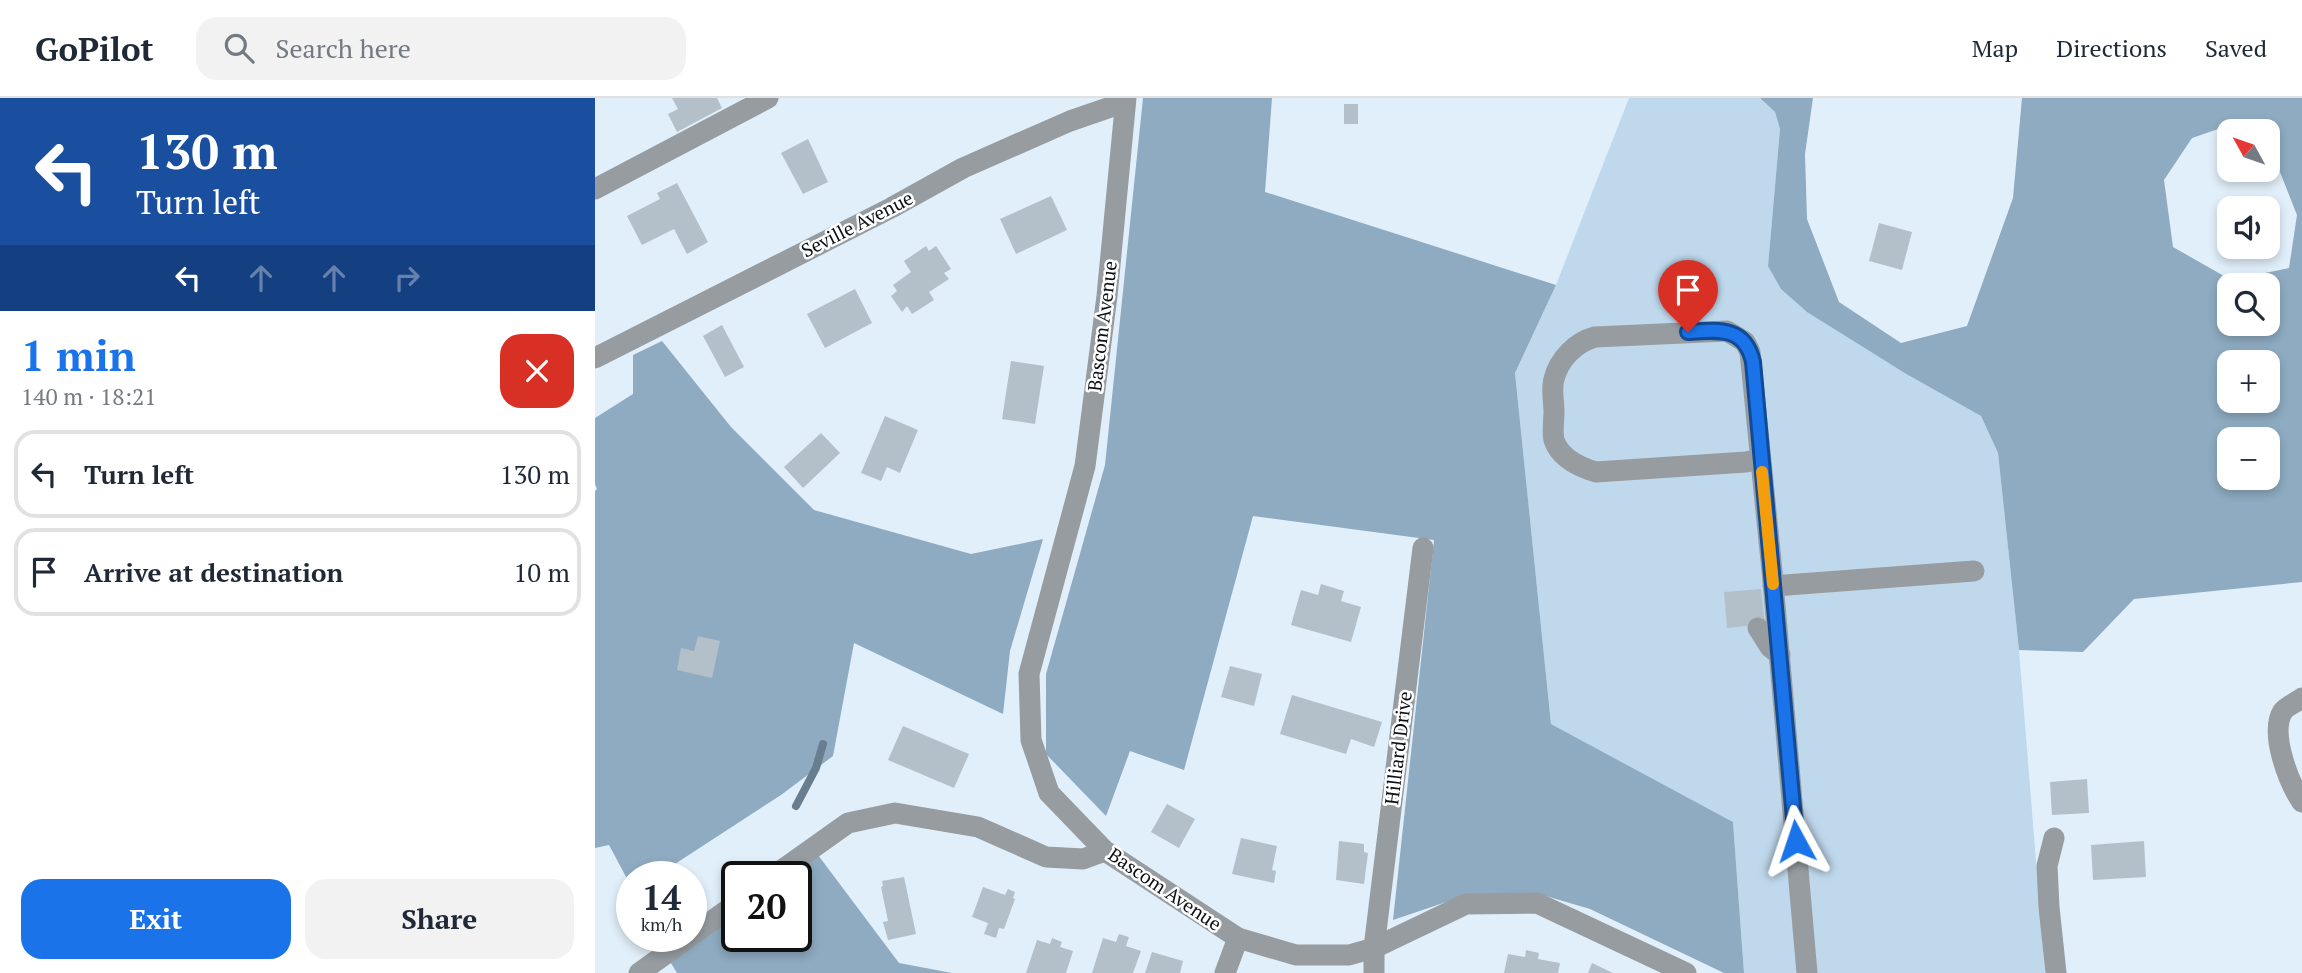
<!DOCTYPE html>
<html lang="en">
<head>
<meta charset="utf-8">
<style>
	:root { --surface:#fff; --page:#f2f2f3; --text:#1f2937; --muted:#747a83; --line:#e0e1e3; --accent:#1a73e8 }
	body { margin:0; font-family:"PT Serif",serif; background:var(--page); color:var(--text); height:100vh; display:flex; flex-direction:column; font-size:26px; white-space:nowrap }
	* { box-sizing:border-box; margin:0 }
	p { font-size:23px; color:var(--muted) }
	.icon { flex:none; width:38px; height:38px; fill:none; stroke:currentColor; stroke-width:2; stroke-linecap:round; stroke-linejoin:round }
	.map { position:relative; flex:1; overflow:hidden }
	.sheet { display:flex; flex-direction:column; background:var(--surface); width:595px }
	.sheet>* { flex:none }
	.banner { background:#1a4fa0; color:#fff; overflow:hidden }
	.needle { width:46px; rotate:310deg }
	.fabs { position:absolute; left:1622px; top:21px; display:grid; gap:14px }
	.fabs a { display:grid; place-items:center; width:63px; height:63px; border-radius:14px; background:var(--surface); box-shadow:0 4px 10px #0003; font-size:35px }
	.speed { position:absolute; left:21px; top:763px; display:flex; gap:14px; font-size:35px; font-weight:700; text-align:center }
	.speed>* { display:grid; place-content:center; width:91px; height:91px; border-radius:50%; background:var(--surface); box-shadow:0 4px 10px #0003; line-height:1 }
	.speed small { font-size:18px; font-weight:400 }
	.speed .limit { border:4px solid #111; border-radius:10px; background:#fff; color:#111 }
	.pin { position:absolute; display:grid; place-items:center; width:60px; height:60px; color:#fff; margin:-72px -30px; border-radius:50% 50% 50% 0; rotate:-45deg; box-shadow:0 0 7px #0007 }
	.pin .icon { rotate:45deg }
	.me { position:absolute; width:77px; margin:-38px; rotate:355deg; stroke-linejoin:round; filter:drop-shadow(0 0 5px #0008) }
	.turn { display:flex; align-items:center; gap:24px; height:147px; padding:0 21px; font-size:32px }
	.turn .icon { width:91px; height:91px; stroke-width:2.5 }
	.turn b { display:block; font-size:49px; line-height:60px }
	.lanes { display:flex; align-items:center; height:66px; padding:0 21px; background:#0003; justify-content:center; gap:35px; direction:ltr }
	.lanes .off { opacity:.35 }
	.round { display:grid; place-items:center; flex:none; width:74px; height:74px; border-radius:21px; background:var(--page) }
	.headline { display:flex; align-items:center; justify-content:space-between; height:119px; padding:0 21px }
	h1 { font-size:42px; font-weight:700; line-height:52px; color:var(--accent) }
	.button { display:flex; gap:14px; margin-top:auto; padding:14px 21px }
	.button a { flex:1; height:80px; border-radius:21px; background:var(--accent); color:#fff; font-size:28px; font-weight:700; line-height:80px; text-align:center }
	.button a+a { background:var(--page); color:var(--text) }
	ul { padding:0; list-style:none }
	li { display:flex; align-items:center; gap:21px; height:88px; margin:0 14px 10px; padding:0 7px; border:4px solid var(--line); border-radius:21px }
	li div { flex:1 }
	li b { display:block; font-size:26px }
	li em { font-style:normal }
	header { display:flex; align-items:center; gap:42px; box-sizing:border-box; height:98px; padding:0 35px; background:var(--surface); border-bottom:2px solid var(--line) }
	header strong { font-size:33px }
	nav { display:flex; gap:38px; margin-inline-start:auto; font-size:24px }
	.search { width:490px; height:63px; background:var(--page); display:flex; align-items:center; gap:18px; box-sizing:border-box; padding:0 24px; border-radius:21px; color:var(--muted); font-size:26px }
	main { display:flex; flex:1; min-height:0 }
	.map>svg:first-child { display:block }
</style>
</head>
<body>
<header>
<strong>GoPilot</strong>
<div class="search"><svg class="icon" aria-label="search" viewBox="0 0 24 24"><circle cx="10" cy="10" r="6"/><path d="M15 15l6 6"/></svg>Search here</div>
<nav><a>Map</a><a>Directions</a><a>Saved</a></nav>
</header>
<main>
<section class="sheet">
<div class="banner">
<div class="turn"><svg class="icon" aria-label="left" viewBox="0 0 24 24"><path d="M17 20v-9H6M10 6l-5 5 5 5"/></svg><div><b>130 m</b>Turn left</div></div>
<div class="lanes"><svg class="icon" aria-label="left" viewBox="0 0 24 24"><path d="M17 20v-9H6M10 6l-5 5 5 5"/></svg><svg class="icon off" aria-label="ahead" viewBox="0 0 24 24"><path d="M12 20V5M6 11l6-6 6 6"/></svg><svg class="icon off" aria-label="ahead" viewBox="0 0 24 24"><path d="M12 20V5M6 11l6-6 6 6"/></svg><svg class="icon off" aria-label="right" viewBox="0 0 24 24"><path d="M7 20v-9h11M14 6l5 5-5 5"/></svg></div>
</div>
<div class="headline"><div><h1>1 min</h1><p>140 m · 18:21</p></div><a class="round" style="background:#d93025;color:#fff"><svg class="icon" aria-label="close" viewBox="0 0 24 24"><path d="M6 6l12 12M18 6L6 18"/></svg></a></div>
<ul>
<li><svg class="icon" aria-label="left" viewBox="0 0 24 24"><path d="M17 20v-9H6M10 6l-5 5 5 5"/></svg><div><b>Turn left</b></div><em>130 m</em></li>
<li><svg class="icon" aria-label="arrive" viewBox="0 0 24 24"><path d="M6 21V4h12l-3 4 3 4H6"/></svg><div><b>Arrive at destination</b></div><em>10 m</em></li>
</ul>
<div class="button"><a>Exit</a><a>Share</a></div>
</section>
<div class="map">
<svg width="1707" height="875" viewBox="0 0 1707 875">
	<rect width="100%" height="100%" fill="#e1effa"/>
	<polygon fill="#bfd8ec" points="1034,0 1165,0 1180,14 1185,31 1173,168 1313,277 1386,318 1403,355 1424,552 1450,875 1149,875 1138,724 956,626 920,275 961,187"/>
	<g fill="#8eabc1" fill-rule="evenodd">
		<polygon points="548,0 677,0 670,94 961,187 920,275 956,626 1138,724 1149,875 1129,875 995,811 944,796 866,799 798,822 839,442 658,418 589,672 535,653 511,718 451,656 451,576 510,367"/>
		<path d="M1165,0H1218L1210,56L1212,121L1244,204L1306,245L1372,228L1418,100L1427,0H1707V484L1539,501L1488,554L1424,552L1403,355L1386,318L1313,277L1212,214L1186,191L1173,168L1185,31L1180,14ZM1632,28L1640,33H1673V55L1679,59L1702,117L1694,170L1636,182L1578,149L1569,82L1597,40ZM1634,187H1673V226H1634ZM1634,264H1673V303H1634ZM1634,341H1673V380H1634Z"/>
		<polygon points="67,243 136,329 219,412 376,456 448,441 415,553 408,616 259,545 238,658 186,697 60,779 37,779 37,790 14,747 0,750 0,393 2,391 0,386 0,320 38,296 38,257"/>
		<polygon points="217,749 304,865 357,875 82,875 71,857 142,805 142,838 201,838 201,779 177,779"/>
	</g>
	<g fill="none" stroke-linecap="round" stroke-linejoin="round">
		<polyline stroke="#687d8e" stroke-width="8" points="201,708 221,670 228,646"/>
	</g>
	<g fill="#b3c0ca">
		<polygon points="77,0 122,0 127,10 82,34 73,16 83,11"/>
		<rect x="749" y="6" width="14" height="20"/>
		<polygon points="213,41 233,84 208,96 186,55"/>
		<polygon points="82,85 113,144 92,156 79,131 47,147 32,118 65,101 62,95"/>
		<polygon points="456,98 472,132 421,156 405,121"/>
		<polygon points="1284,125 1317,134 1307,172 1274,163"/>
		<polygon points="331,148 334,153 341,148 356,171 349,175 354,181 334,194 339,202 317,216 312,208 307,214 296,198 302,193 298,187 316,174 309,163"/>
		<polygon points="260,191 277,225 230,250 212,216"/>
		<polygon points="127,227 149,269 130,279 108,238"/>
		<polygon points="416,263 449,268 440,326 407,321"/>
		<polygon points="290,318 323,332 305,375 292,369 286,383 266,375"/>
		<polygon points="226,335 245,355 208,390 189,369"/>
		<polygon points="726,486 749,493 746,503 766,509 756,544 696,527 706,492 723,497"/>
		<polygon points="1166,491 1170,526 1132,530 1129,494"/>
		<polygon points="103,538 125,543 117,580 82,572 86,550 99,553"/>
		<polygon points="635,568 667,576 659,608 626,599"/>
		<polygon points="697,597 787,624 779,649 756,641 751,656 685,636"/>
		<polygon points="308,628 374,656 359,690 293,662"/>
		<polygon points="1492,681 1494,715 1457,717 1455,684"/>
		<polygon points="572,706 600,721 584,750 556,734"/>
		<polygon points="646,740 682,748 677,772 681,773 679,785 637,776"/>
		<polygon points="744,743 769,746 769,754 773,755 769,786 741,782"/>
		<polygon points="1549,743 1551,779 1498,782 1496,747"/>
		<polygon points="309,779 321,836 293,842 288,824 293,823 286,789 288,788 287,783"/>
		<polygon points="388,789 410,797 413,791 420,794 418,800 420,801 409,831 404,830 401,840 389,836 393,825 377,819"/>
		<polygon points="524,836 534,839 531,848 546,853 538,875 497,875 508,840 521,844"/>
		<polygon points="457,840 467,844 465,849 478,853 471,875 431,875 442,842 455,846"/>
		<polygon points="931,852 944,855 943,861 965,865 963,875 909,875 913,856 930,859"/>
		<polygon points="557,854 588,863 585,875 550,875"/>
		<polygon points="997,865 1018,875 993,875"/>
	</g>
	<g fill="none" stroke-linecap="round" stroke-linejoin="round">
		<g stroke="#969ca0" stroke-width="21">
			<polyline points="531,0 512,198 490,368 434,576 436,642 454,695 510,753 643,840 701,857 754,857 779,850 871,806 942,805 1091,875"/>
			<polyline points="0,91 173,0"/>
			<polyline points="0,260 296,110 368,70 475,23 530,4"/>
			<path d="M1165,361L1151,364L1001,374C984,369 965,360 959,342C957,334 959,322 959,314C959,304 956,291 959,281C964,261 981,244 1000,239L1132,233L1150,244L1155,254L1177,473L1212,875"/>
			<polyline points="1178,488 1379,473"/>
			<polyline points="1163,530 1175,549 1185,557"/>
			<path d="M1707,600C1702,604 1692,608 1688,613C1674,635 1694,685 1707,704"/>
			<polyline points="1459,740 1452,768 1454,809 1461,875"/>
			<polyline points="177,779 253,725 300,715 383,729 451,759 488,761 510,753"/>
			<polyline points="44,875 142,805"/>
			<polyline points="630,875 643,840"/>
			<polyline points="779,875 779,850 828,450"/>
		</g>
	</g>
	<g fill="none" stroke-linecap="round" stroke-linejoin="round">
		<g stroke="#114b97" stroke-width="18">
			<path id="route" d="M1093,234C1123,232 1150,228 1158,264L1201,743"/>
		</g>
		<use href="#route" stroke="#1a73e8" stroke-width="12"/>
		<polyline stroke="#f59e0b" stroke-width="12" points="1167,374 1178,486"/>
	</g>
	<g text-anchor="middle" stroke-width="5" stroke-linejoin="round" paint-order="stroke">
		<g font-size="19" fill="#0c1014" stroke="#fff">
			<text transform="translate(262 126) rotate(-27)" y="7">Seville Avenue</text>
			<text transform="translate(507 228) rotate(-83)" y="7">Bascom Avenue</text>
			<text transform="translate(803 650) rotate(-83)" y="7">Hilliard Drive</text>
			<text transform="translate(570 791) rotate(34)" y="7">Bascom Avenue</text>
		</g>
	</g>
</svg>
<div class="fabs">
<a><svg class="needle" viewBox="-14 -14 28 28"><path d="M0-13l5 13h-10z" fill="#e53935"/><path d="M0 13l5-13h-10z" fill="#747a83"/></svg></a>
<a><svg class="icon" aria-label="sound" viewBox="0 0 24 24"><path d="M4 9h4l5-4v14l-5-4H4zM17 9q2 3 0 6"/></svg></a>
<a><svg class="icon" aria-label="search" viewBox="0 0 24 24"><circle cx="10" cy="10" r="6"/><path d="M15 15l6 6"/></svg></a>
<a>+</a>
<a>−</a>
</div>
<div class="speed"><div>14<small>km/h</small></div><div class="limit">20</div></div>
<div class="pin" style="left:1093px;top:234px;background:#d93025"><svg class="icon" aria-label="arrive" viewBox="0 0 24 24"><path d="M6 21V4h12l-3 4 3 4H6"/></svg></div>
<svg class="me" style="left:1201px;top:743px" viewBox="-20 -20 40 40"><path d="M0-17L14 15 0 8-14 15z" fill="#1a73e8" stroke="#fff" stroke-width="4"/></svg>
</div>
</main>
</body>
</html>
